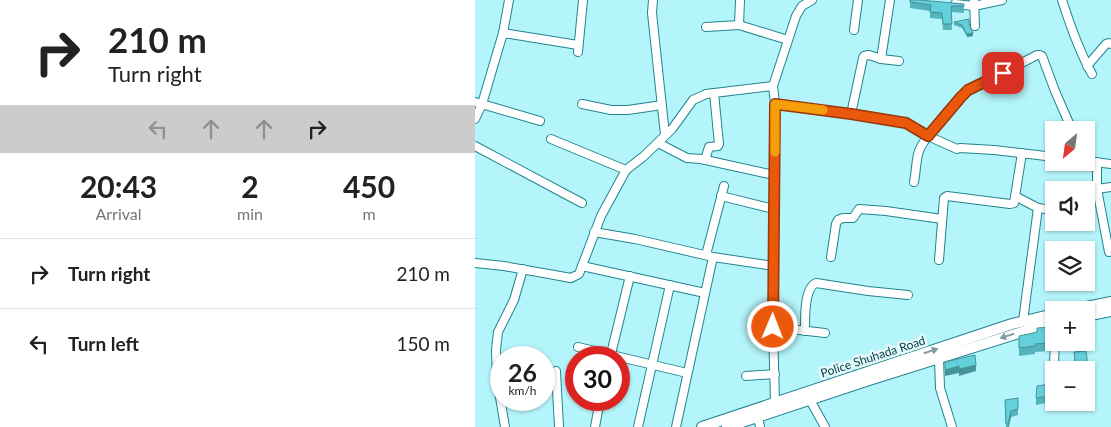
<!DOCTYPE html>
<html lang="en">
<head>
<meta charset="utf-8">
<style>
	:root { --surface:#fff; --page:#f6f6f6; --text:#222; --muted:#767676; --line:#e0e0e0 }
	body { margin:0; font-family:Lato,sans-serif; background:var(--page); color:var(--text); height:100vh; display:flex; flex-direction:column; font-size:19px; white-space:nowrap }
	* { box-sizing:border-box; margin:0 }
	p { font-size:16px; color:var(--muted) }
	.icon { flex:none; width:28px; height:28px; fill:none; stroke:currentColor; stroke-width:2; stroke-linecap:round; stroke-linejoin:round }
	.map { position:relative; flex:1; overflow:hidden }
	.panel { display:flex; flex-direction:column; background:var(--surface); width:475px }
	.panel>* { flex:none }
	.guide { background:#fff; color:var(--text); overflow:hidden }
	.needle { width:32px; rotate:209deg }
	.tools { position:absolute; left:570px; top:121px; display:grid; gap:10px }
	.tools a { display:grid; place-items:center; width:50px; height:50px; border-radius:0px; background:var(--surface); box-shadow:0 1px 4px #0004; font-size:25px }
	.speed { position:absolute; left:15px; top:346px; display:flex; gap:10px; font-size:25px; font-weight:700; text-align:center }
	.speed>* { display:grid; place-content:center; width:65px; height:65px; border-radius:50%; background:var(--surface); box-shadow:0 1px 4px #0004; line-height:1 }
	.speed small { font-size:12px; font-weight:400 }
	.speed .limit { border:8px solid #d22; background:#fff; color:#111 }
	.pin { position:absolute; display:grid; place-items:center; width:42px; height:42px; color:#fff; margin:-21px; border-radius:10px; box-shadow:0 2px 8px #0006 }
	.me { position:absolute; width:55px; margin:-28px; rotate:1deg; stroke-linejoin:round; filter:drop-shadow(0 0 4px #0008) }
	.turn { display:flex; align-items:center; gap:18px; height:105px; padding:0 25px; font-size:22px }
	.turn .icon { width:65px; height:65px; stroke-width:2.5 }
	.turn b { display:block; font-size:35px; line-height:42px }
	.lanes { display:flex; align-items:center; height:48px; padding:0 25px; background:#0003; justify-content:center; gap:25px; direction:ltr }
	.lanes .off { opacity:.35 }
	.eta { display:flex; justify-content:space-evenly; align-items:center; height:85px; text-align:center }
	.eta b { font-size:30px; font-weight:700; line-height:35px }
	ul { padding:0; list-style:none }
	li { display:flex; align-items:center; gap:15px; height:70px; padding:0 25px; border-top:1px solid var(--line) }
	li div { flex:1 }
	li b { display:block; font-size:19px }
	li em { font-style:normal }
	main { display:flex; flex:1; min-height:0 }
	.map>svg:first-child { display:block }
</style>
</head>
<body>
<main>
<section class="panel">
<div class="guide">
<div class="turn"><svg class="icon" aria-label="right" viewBox="0 0 24 24"><path d="M7 20v-9h11M14 6l5 5-5 5"/></svg><div><b>210 m</b>Turn right</div></div>
<div class="lanes"><svg class="icon off" aria-label="left" viewBox="0 0 24 24"><path d="M17 20v-9H6M10 6l-5 5 5 5"/></svg><svg class="icon off" aria-label="ahead" viewBox="0 0 24 24"><path d="M12 20V5M6 11l6-6 6 6"/></svg><svg class="icon off" aria-label="ahead" viewBox="0 0 24 24"><path d="M12 20V5M6 11l6-6 6 6"/></svg><svg class="icon" aria-label="right" viewBox="0 0 24 24"><path d="M7 20v-9h11M14 6l5 5-5 5"/></svg></div>
</div>
<div class="eta">
<div><b>20:43</b><p>Arrival</p></div>
<div><b>2</b><p>min</p></div>
<div><b>450</b><p>m</p></div>
</div>
<ul>
<li><svg class="icon" aria-label="right" viewBox="0 0 24 24"><path d="M7 20v-9h11M14 6l5 5-5 5"/></svg><div><b>Turn right</b></div><em>210 m</em></li>
<li><svg class="icon" aria-label="left" viewBox="0 0 24 24"><path d="M17 20v-9H6M10 6l-5 5 5 5"/></svg><div><b>Turn left</b></div><em>150 m</em></li>
</ul>
</section>
<div class="map">
<svg width="636" height="427" viewBox="0 0 636 427">
	<rect width="100%" height="100%" fill="#b4f5fb"/>
	<g fill="none" stroke-linecap="round" stroke-linejoin="round">
		<g stroke="#21848d" stroke-width="10">
			<g id="minor">
				<polyline points="178,0 177,13 190,135"/>
				<polyline points="499,0 500,26"/>
				<path d="M587,0C595,25 604,51 617,74"/>
				<polyline points="480,4 499,6 527,0"/>
				<polyline points="264,25 265,0"/>
				<polyline points="231,27 264,25 313,40"/>
				<polyline points="379,30 383,0"/>
				<polyline points="28,33 103,45"/>
				<polyline points="103,52 108,0"/>
				<polyline points="406,59 415,0"/>
				<polyline points="612,66 631,44 634,43 636,44"/>
				<polyline points="0,102 65,121"/>
				<polyline points="107,104 136,110 153,110 187,105"/>
				<polyline points="300,104 376,114 431,123 453,136 482,149 485,148 519,150 579,157"/>
				<polyline points="376,114 388,58 389,56 394,55 406,59 424,61"/>
				<polyline points="0,119 7,104 28,33 34,0"/>
				<polyline points="76,139 151,170"/>
				<polyline points="183,143 212,158 226,159 299,175"/>
				<polyline points="0,146 107,203"/>
				<polyline points="230,160 234,147 243,146 244,144 239,93"/>
				<polyline points="611,161 636,164"/>
				<polyline points="622,162 622,189 634,252"/>
				<path d="M439,182C441,173 441,159 444,151C450,136 481,101 493,91L562,55H565L567,56L580,91L597,130"/>
				<polyline points="622,189 636,187"/>
				<polyline points="246,196 299,209"/>
				<polyline points="540,196 563,208 579,210"/>
				<polyline points="119,232 160,239 238,257 299,266"/>
				<polyline points="231,255 249,186"/>
				<polyline points="356,257 361,224 363,220 368,218 378,218 384,209 411,211 467,219"/>
				<polyline points="464,260 469,198 472,196 535,204 539,203 547,153"/>
				<polyline points="0,263 29,266 96,278 104,274 126,216 151,170 169,156 197,129 218,100 231,94 298,86"/>
				<polyline points="107,266 230,293"/>
				<polyline points="548,321 563,208"/>
				<polyline points="298,327 350,333"/>
				<path d="M330,331C330,318 329,288 341,283L393,291L433,295"/>
				<polyline points="103,347 212,373"/>
				<polyline points="135,358 155,276"/>
				<polyline points="464,359 465,388 477,427"/>
				<polyline points="81,371 84,427"/>
				<polyline points="271,376 300,374"/>
				<polyline points="578,384 580,342"/>
				<polyline points="335,400 350,427"/>
				<polyline points="300,403 298,327 300,104 298,86 321,16 327,6 337,0"/>
				<polyline points="283,417 285,427"/>
				<polyline points="30,427 22,379 21,350 23,332 39,300 48,269"/>
				<polyline points="120,427 125,400"/>
				<polyline points="163,427 195,285"/>
				<polyline points="201,427 238,257"/>
			</g>
		</g>
		<g stroke="#21848d" stroke-width="12">
			<g id="major">
				<polyline points="597,310 636,302"/>
				<polyline points="611,316 636,311"/>
				<polyline points="227,427 537,324 579,314"/>
				<polyline points="252,427 394,380 579,322"/>
			</g>
		</g>
		<use href="#minor" stroke="#fff" stroke-width="8"/>
		<use href="#major" stroke="#fff" stroke-width="10"/>
	</g>
	<g fill="#55b3bc">
		<polygon points="435,0 489,4 489,13 476,12 477,30 468,30 467,19 455,18 455,11 435,8"/>
		<polygon points="479,22 494,24 498,36 492,37 487,28 479,25"/>
		<polygon points="578,335 574,341 574,351 560,352 560,354 544,356 544,336"/>
		<polygon points="599,352 614,374 614,383 611,383 611,370 600,370"/>
		<polygon points="575,391 575,402 561,405 561,398"/>
		<polygon points="530,400 543,409 543,415 536,417 534,427 531,427"/>
	</g>
	<g fill="#459299">
		<polygon points="498,33 498,36 492,37 492,34"/>
		<polygon points="578,327 578,335 574,341 574,351 574,333"/>
		<polygon points="501,365 501,371 484,376 484,369"/>
		<polygon points="484,366 484,373 470,376 470,370"/>
		<polygon points="536,411 536,417 533,427 533,424"/>
	</g>
	<g fill="#63d0db" stroke="#459299">
		<polygon points="435,0 445,0 489,4 489,6 476,6 477,24 468,24 467,13 455,12 456,5 435,2"/>
		<polygon points="494,19 494,24 498,33 492,34 487,25 479,22"/>
		<polygon points="578,327 574,333 574,343 560,344 560,346 544,348 544,336 562,332 562,328"/>
		<polygon points="611,351 614,374 611,373 611,370 601,370 599,352"/>
		<polygon points="500,355 501,365 484,369 484,366 470,370 470,362"/>
		<polygon points="575,384 575,396 561,398 562,386"/>
		<polygon points="543,398 543,409 536,411 533,424 531,424 530,400"/>
	</g>
	<defs><path id="oneway-solid" d="M-6-.8H1V-3.2L6.5 0L1 3.2V.8H-6Z" transform="scale(1.25)"/></defs>
	<g fill="#809ea0">
		<use href="#oneway-solid" transform="translate(532 336) rotate(162)"/>
		<use href="#oneway-solid" transform="translate(456 351) rotate(-18)"/>
	</g>
	<g fill="none" stroke-linecap="round" stroke-linejoin="round">
		<g stroke="#983908" stroke-width="12">
			<polyline id="route" points="298,327 300,104 376,114 431,123 453,136 486,97 493,90 528,73"/>
		</g>
		<use href="#route" stroke="#ea580c" stroke-width="9"/>
		<polyline stroke="#f59e0b" stroke-width="9" points="300,152 300,104 348,110"/>
	</g>
	<g text-anchor="middle" stroke-width="5" stroke-linejoin="round" paint-order="stroke">
		<g font-size="12" fill="#013c40" stroke="#e5f9fb">
			<text transform="translate(398 357) rotate(-18)" y="4">Police Shuhada Road</text>
		</g>
	</g>
</svg>
<div class="tools">
<a><svg class="needle" viewBox="-14 -14 28 28"><path d="M0-13l5 13h-10z" fill="#e53935"/><path d="M0 13l5-13h-10z" fill="#767676"/></svg></a>
<a><svg class="icon" aria-label="sound" viewBox="0 0 24 24"><path d="M4 9h4l5-4v14l-5-4H4zM17 9q2 3 0 6"/></svg></a>
<a><svg class="icon" aria-label="layers" viewBox="0 0 24 24"><path d="M12 4l9 5-9 5-9-5zM3 14l9 5 9-5"/></svg></a>
<a>+</a>
<a>−</a>
</div>
<div class="speed"><div>26<small>km/h</small></div><div class="limit">30</div></div>
<div class="pin" style="left:528px;top:73px;background:#d93025"><svg class="icon" aria-label="arrive" viewBox="0 0 24 24"><path d="M6 21V4h12l-3 4 3 4H6"/></svg></div>
<svg class="me" style="left:298px;top:327px" viewBox="-20 -20 40 40"><circle r="17" fill="#ea580c" stroke="#fff" stroke-width="3"/><path d="M0-11L8 9 0 5-8 9z" fill="#fff"/></svg>
</div>
</main>
</body>
</html>
